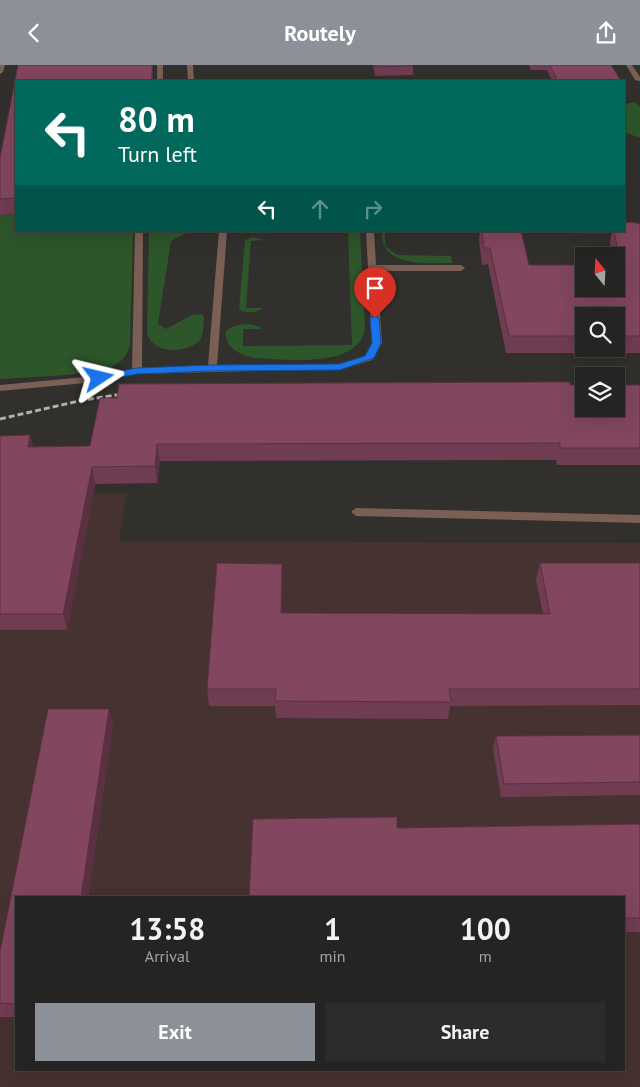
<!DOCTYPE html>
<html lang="en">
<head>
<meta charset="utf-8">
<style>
	:root { --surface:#252422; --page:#2d2c2a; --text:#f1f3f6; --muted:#a3a4a5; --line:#424140; --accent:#8c9099 }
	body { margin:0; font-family:"PT Sans",sans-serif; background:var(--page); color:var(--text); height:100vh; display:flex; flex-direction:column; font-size:19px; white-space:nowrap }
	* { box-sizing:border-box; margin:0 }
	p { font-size:16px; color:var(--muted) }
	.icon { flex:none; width:28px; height:28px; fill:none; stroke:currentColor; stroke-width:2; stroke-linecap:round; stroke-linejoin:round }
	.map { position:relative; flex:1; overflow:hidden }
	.drawer { position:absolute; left:15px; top:831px; width:610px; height:175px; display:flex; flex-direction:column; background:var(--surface); border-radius:0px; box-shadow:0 5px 20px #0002,0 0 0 1px var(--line) }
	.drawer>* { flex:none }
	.banner { position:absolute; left:15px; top:15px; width:610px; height:152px; border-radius:0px; box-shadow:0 5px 20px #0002,0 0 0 1px var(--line); background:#00695c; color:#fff; overflow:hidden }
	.needle { width:32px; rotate:342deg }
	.fabs { position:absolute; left:575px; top:182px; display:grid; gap:10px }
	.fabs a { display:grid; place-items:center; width:50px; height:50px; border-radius:0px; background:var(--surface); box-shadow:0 5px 20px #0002,0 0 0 1px var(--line); font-size:25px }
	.pin { position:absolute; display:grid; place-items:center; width:42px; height:42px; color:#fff; margin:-51px -21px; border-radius:50% 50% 50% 0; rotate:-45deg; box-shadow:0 0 5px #0007 }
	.pin .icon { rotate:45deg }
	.me { position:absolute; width:55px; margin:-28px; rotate:80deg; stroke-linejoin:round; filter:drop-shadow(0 0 4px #0008) }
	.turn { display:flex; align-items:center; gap:18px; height:105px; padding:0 20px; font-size:22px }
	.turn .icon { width:65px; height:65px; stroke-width:2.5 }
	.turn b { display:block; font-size:35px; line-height:42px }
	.lanes { display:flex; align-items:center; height:48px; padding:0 20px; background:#0003; justify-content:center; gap:25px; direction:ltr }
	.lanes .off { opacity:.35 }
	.eta { display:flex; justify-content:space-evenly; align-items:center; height:85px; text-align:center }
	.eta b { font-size:30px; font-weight:600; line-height:35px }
	.action { display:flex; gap:10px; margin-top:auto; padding:10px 20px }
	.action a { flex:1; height:58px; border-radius:0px; background:var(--accent); color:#fff; font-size:20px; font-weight:600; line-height:58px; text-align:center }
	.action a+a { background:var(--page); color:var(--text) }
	header { display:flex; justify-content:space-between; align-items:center; height:65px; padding:0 20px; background:var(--accent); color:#fff; font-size:22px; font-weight:600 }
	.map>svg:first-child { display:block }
</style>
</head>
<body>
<header><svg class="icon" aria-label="back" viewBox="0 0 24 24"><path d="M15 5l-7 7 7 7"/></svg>Routely<svg class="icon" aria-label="share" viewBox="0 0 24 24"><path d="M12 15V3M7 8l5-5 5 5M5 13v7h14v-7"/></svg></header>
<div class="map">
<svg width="640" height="1022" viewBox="0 0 640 1022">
	<rect width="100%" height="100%" fill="#31302d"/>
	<path fill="#463230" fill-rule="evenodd" d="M127,428L119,476L640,478V1022H0V429ZM16,832H624V1005H16Z"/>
	<g fill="#2d562a">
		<polygon points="635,37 640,42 640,73 624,67 624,39"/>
		<path d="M16,149V166H133L130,279C128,288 124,295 115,300C94,311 26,312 0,314V150Z"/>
		<path d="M149,166H190L171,176L158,259L166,264L192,250L202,249L204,253C203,260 204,271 199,276C185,289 152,289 147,268Z"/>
		<path d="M348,166L360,168L365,263C359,305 285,294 254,293C240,290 224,282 226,266C234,258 254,257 262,264H243V281L352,280Z"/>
		<path d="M382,166L386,169L385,171V181L397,190L451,191L452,198C428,198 379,203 382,166Z"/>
		<path d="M253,172L265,175L251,176L246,243H263C257,248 245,249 239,244L245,175Z"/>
	</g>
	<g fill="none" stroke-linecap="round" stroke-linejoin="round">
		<g fill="#7a5f54" fill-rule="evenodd">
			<polygon points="0,0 5,0 3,7 0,9"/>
			<rect x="157" y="0" width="6" height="16"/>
			<polygon points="187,0 193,0 194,16 188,16"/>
			<polygon points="626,0 632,0 640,12 640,16 635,15"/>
			<polygon points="135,166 143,166 142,303 208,300 219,166 227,166 217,300 339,299 365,291 372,278 366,166 374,166 376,200 461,200 465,203 461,206 377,206 382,278 372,295 343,304 137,309 85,318 0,326 0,320 85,312 132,304"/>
			<polygon points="356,443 640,450 640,458 356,451 351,447"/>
		</g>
		<polyline stroke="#b1b0ae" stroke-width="3" stroke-dasharray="6 3" stroke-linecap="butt" points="0,354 83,335 130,328"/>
	</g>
	<g fill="#703c52" fill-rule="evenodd">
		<polygon points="18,0 153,0 153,16 16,16 16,149 0,150 0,93"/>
		<polygon points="373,0 413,0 413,10 375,11"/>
		<polygon points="529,0 611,0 621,16 552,16 547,5 531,5"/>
		<path d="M640,159V288H506L488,199L482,200L479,175L480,166H521L529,200L616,224V191H612L610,177L612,166H624ZM584,251H616V284H584Z"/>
		<polygon points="570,320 640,320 640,400 557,400 556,395 160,396 157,418 95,419 67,565 0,565 0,371 33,382 90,381 117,333"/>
		<polygon points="540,498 640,498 640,640 450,641 448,654 276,653 275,641 209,641 207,624 282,516 282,548 543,549 536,515"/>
		<polygon points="48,644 109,644 113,661 88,832 16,832 16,952 0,952 0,887"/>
		<polygon points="640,670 640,730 501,732 493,684 496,671"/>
		<polygon points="640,759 640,867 624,867 624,832 397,763"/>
	</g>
	<g fill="#5b3142">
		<rect x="152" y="0" width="1" height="16"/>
		<polygon points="30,370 35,387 28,382"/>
		<polygon points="157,379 160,396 157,418 155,401"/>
		<polygon points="92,402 95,419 67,565 63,549"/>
		<polygon points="282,499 282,565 281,548"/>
		<polygon points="109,644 113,661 88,832 81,832"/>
	</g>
	<g fill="#82465f" stroke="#5b3142">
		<polygon points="18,0 152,0 152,16 16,16 16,133 0,134 0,93"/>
		<polygon points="375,0 413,0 413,1 375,2"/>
		<polygon points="550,0 611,0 621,16 558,16"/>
		<polygon points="631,157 640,159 640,271 616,271 616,251 584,251 584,271 509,271 490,183 484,183 482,166 521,166 529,200 584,200 584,224 616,224 616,199 621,199 614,166 624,166 624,158"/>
		<polygon points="546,317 570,317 570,320 584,320 584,344 616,344 616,320 640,320 640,383 560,383 560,378 157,379 155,401 92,402 63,549 0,549 0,371 30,370 28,382 90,381 100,333 117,333 119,319"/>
		<polygon points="217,498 282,499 281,548 550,549 540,498 640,498 640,624 449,624 451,637 275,636 276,624 207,624"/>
		<polygon points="48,644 109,644 81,832 16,832 16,939 0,938 0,887"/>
		<polygon points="640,670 640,717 504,719 496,671"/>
		<polygon points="397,752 397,763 640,759 640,853 624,853 624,832 249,832 253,754"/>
	</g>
	<polygon fill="#1a73e8" stroke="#114b97" points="375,250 379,253 381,278 374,293 340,305 212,306 137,309 99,316 94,313 99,310 137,303 212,300 339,299 365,291 372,278 370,253"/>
</svg>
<div class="fabs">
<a><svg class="needle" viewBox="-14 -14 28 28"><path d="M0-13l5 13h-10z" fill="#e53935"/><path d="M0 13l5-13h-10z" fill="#a3a4a5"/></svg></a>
<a><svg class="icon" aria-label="search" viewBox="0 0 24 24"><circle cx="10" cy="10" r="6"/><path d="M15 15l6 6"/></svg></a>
<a><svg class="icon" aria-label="layers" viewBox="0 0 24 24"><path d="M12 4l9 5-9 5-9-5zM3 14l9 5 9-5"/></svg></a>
</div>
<div class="pin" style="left:375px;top:253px;background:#d93025"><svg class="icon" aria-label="arrive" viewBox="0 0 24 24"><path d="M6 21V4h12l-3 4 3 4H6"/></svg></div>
<svg class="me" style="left:99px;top:313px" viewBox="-20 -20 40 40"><path d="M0-17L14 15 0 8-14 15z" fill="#1a73e8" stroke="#fff" stroke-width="4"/></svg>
<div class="banner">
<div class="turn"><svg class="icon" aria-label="left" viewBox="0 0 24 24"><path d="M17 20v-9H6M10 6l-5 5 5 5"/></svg><div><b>80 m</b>Turn left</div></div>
<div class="lanes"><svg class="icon" aria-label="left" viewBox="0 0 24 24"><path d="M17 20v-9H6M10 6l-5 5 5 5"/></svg><svg class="icon off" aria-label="ahead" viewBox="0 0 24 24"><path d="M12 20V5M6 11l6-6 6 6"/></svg><svg class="icon off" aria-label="right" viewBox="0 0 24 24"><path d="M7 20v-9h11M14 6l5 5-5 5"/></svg></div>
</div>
<section class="drawer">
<div class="eta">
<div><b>13:58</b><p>Arrival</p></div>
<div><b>1</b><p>min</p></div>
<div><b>100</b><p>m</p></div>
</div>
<div class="action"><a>Exit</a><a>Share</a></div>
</section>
</div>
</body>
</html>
